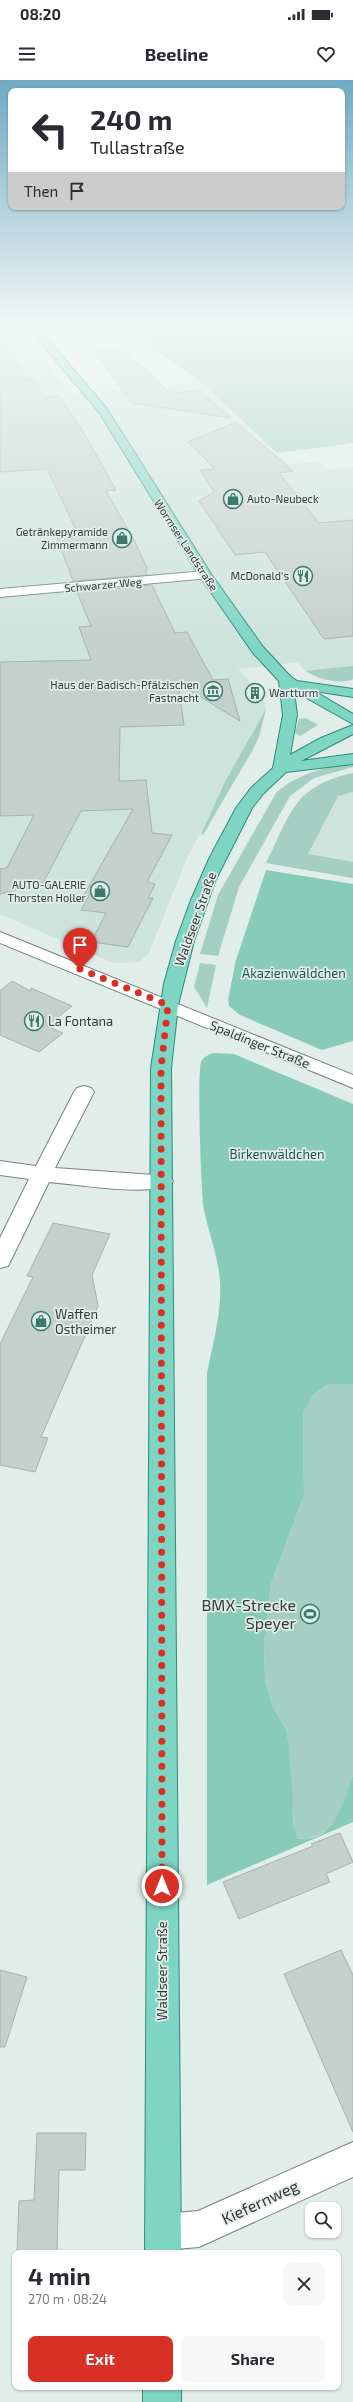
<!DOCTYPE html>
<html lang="en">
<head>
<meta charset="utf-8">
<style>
	:root { --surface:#fff; --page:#f7f7f7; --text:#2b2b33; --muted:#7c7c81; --accent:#d93025 }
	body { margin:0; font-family:"Exo 2",sans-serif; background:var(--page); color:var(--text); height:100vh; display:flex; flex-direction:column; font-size:15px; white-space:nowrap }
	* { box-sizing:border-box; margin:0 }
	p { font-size:13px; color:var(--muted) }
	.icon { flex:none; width:22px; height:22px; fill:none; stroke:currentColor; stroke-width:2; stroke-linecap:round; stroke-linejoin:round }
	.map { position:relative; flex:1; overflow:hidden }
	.side { position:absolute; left:12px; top:2170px; width:329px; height:140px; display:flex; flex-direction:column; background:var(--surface); border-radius:8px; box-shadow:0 1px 3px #0004 }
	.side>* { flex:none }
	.hud { position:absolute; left:8px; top:8px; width:337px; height:122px; border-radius:8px; box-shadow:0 1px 3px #0004; background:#fff; color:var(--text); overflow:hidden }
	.tools { position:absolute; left:305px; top:2122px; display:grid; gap:8px }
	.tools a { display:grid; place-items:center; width:36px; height:36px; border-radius:8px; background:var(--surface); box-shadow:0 1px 3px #0004; font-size:20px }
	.pin { position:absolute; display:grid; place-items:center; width:34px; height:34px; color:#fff; margin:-41px -17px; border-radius:50% 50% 50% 0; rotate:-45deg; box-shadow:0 0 4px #0007 }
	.pin .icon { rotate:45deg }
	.me { position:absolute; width:44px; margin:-22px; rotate:0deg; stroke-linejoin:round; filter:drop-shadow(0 0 3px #0008) }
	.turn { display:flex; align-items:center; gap:14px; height:84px; padding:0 16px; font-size:18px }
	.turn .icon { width:52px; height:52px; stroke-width:2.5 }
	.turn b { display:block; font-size:28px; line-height:34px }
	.then { display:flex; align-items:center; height:38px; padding:0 16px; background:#0003; gap:8px; font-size:15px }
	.round { display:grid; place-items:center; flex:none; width:42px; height:42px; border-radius:8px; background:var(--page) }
	.head { display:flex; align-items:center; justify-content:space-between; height:68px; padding:0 16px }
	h1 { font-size:24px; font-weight:700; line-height:30px }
	.primary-button { display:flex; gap:8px; margin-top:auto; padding:8px 16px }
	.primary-button a { flex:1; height:46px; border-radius:8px; background:var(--accent); color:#fff; font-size:16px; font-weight:700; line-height:46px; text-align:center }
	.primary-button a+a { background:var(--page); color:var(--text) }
	.status { display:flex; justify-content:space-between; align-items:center; height:28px; padding:0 20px; background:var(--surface); direction:ltr }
	.status svg { height:11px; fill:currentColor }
	header { display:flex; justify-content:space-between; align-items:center; height:52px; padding:0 16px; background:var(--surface); font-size:18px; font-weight:700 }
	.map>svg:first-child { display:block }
</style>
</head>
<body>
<div class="status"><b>08:20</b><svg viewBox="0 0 49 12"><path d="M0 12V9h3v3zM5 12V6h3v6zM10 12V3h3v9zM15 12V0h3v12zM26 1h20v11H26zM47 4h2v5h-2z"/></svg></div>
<header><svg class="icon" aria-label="menu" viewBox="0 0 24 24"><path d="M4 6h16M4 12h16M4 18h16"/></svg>Beeline<svg class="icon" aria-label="heart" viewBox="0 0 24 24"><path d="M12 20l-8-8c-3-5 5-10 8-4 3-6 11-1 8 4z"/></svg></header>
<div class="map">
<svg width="353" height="2322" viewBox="0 0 353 2322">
	<rect width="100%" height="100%" fill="#e0ede9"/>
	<g fill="#cee3dc">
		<polygon points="0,244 7,244 23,256 70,314 202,303 288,384 318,382 328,390 353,387 353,599 348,601 322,599 305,591 298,582 238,589 250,602 267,613 263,618 266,629 187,778 149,873 139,882 117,883 109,881 0,834"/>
		<polygon points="353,693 353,798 266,783 301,717 323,702"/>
	</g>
	<g fill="#a4cfc2">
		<polygon points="56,244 353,244 353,363 277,373 202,303 124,248 64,253"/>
		<path d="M353,586V599C338,605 319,599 305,591Z"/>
		<polygon points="266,629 259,657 252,671 203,755 201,754 226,700"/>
		<polygon points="306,638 318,645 300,656 295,653 299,639"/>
		<path d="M353,682V687L314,698L290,716L239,807L218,876L200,874L218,815L276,713C298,693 325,688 353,682Z"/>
		<path d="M353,693V712L338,716L308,774L353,782V798L266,783C291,734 293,706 353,693Z"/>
		<polygon points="200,883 216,885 207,928 194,907"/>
		<path d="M347,1302L353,1304V1695C342,1724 336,1762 297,1758L294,1752L287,1651L273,1627L265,1601L264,1563L271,1504L304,1415L303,1333L314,1314L329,1304Z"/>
	</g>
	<g fill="#88cbb8">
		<polygon points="266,790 353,804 353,961 322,970 240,935 229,926 228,920 236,880"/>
		<path d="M213,973L234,974L353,1024V1304H329L314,1314L303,1333L304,1415L271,1504L264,1563L265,1601L273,1627L287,1651L292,1704L293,1743L297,1758C335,1764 342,1723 353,1695V1742L207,1805V1293C213,1263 222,1232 220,1201C218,1176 209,1154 204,1130C201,1116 197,991 201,982C203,977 208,975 213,973Z"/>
	</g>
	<g fill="#c4d0cc" stroke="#a6b2ae">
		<polygon points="0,252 26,300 33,299 45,317 59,316 81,348 116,410 106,411 135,462 148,490 145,490 147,495 73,501 57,458 79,456 47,389 0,392"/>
		<polygon points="119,267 132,281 136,281 143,288 146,288 170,314 199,310 231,338 132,323 94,270"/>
		<polygon points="236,342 293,391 279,393 319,443 353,440 353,556 324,559 265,472 235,475 199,421 214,412 200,390 215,389 188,362"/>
		<polygon points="152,505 175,553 187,552 213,600 228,599 240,641 178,603 184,645 120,647 119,701 146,700 152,753 172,755 147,802 155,804 148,818 153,818 128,867 91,862 106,833 81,830 89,816 84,815 133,729 81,731 43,803 0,814 0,789 7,788 34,735 0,736 0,582 91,580 79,547 91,546 77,512"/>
		<polygon points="12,901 30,911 31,908 72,926 47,946 63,953 39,972 0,955 0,911"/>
		<polygon points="53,1143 110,1154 92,1195 98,1226 41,1357 48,1358 35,1392 0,1385 0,1264 33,1197 27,1196"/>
		<polygon points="340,1753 353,1782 326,1794 330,1802 239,1839 223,1802 313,1766 311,1764"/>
		<polygon points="341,1870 353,1895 353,2052 284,1894"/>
		<polygon points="0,1890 27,1897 5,1967 0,1967"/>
		<polygon points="37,2053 86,2053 85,2090 59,2090 57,2173 17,2173 19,2121 34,2120"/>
	</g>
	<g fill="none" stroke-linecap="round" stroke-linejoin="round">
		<g stroke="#77827f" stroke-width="2">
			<g id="minor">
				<polygon points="205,491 211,495 210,498 0,517 0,509"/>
				<polygon points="0,852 353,995 353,1008 0,863"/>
				<path d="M84,1006L91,1008L94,1012L55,1088L169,1096L173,1101L169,1106C138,1115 82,1105 49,1102L11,1180L8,1186L0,1188V1158L29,1099L0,1095V1081L36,1086L74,1012L77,1008Z"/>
				<polygon points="353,2062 353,2097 199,2167 163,2170 150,2165 145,2152 150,2139 163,2134 198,2131"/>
			</g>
		</g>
		<g stroke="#2d8d79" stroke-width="2">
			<g id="major">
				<polygon points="25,244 35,244 107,329 211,494 263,567 291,597 297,601 353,609 353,617 314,611 353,634 353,644 294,611 297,635 290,675 321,658 353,645 353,654 301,681 353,674 353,684 286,692 263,714 252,728 216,799 194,861 178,925 171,988 181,2173 145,2173 151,988 164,904 176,861 191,820 209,779 236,728 251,708 273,688 283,635 279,601 253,573 199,495 99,332"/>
				<rect x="143" y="2307" width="38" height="15"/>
			</g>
		</g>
		<use href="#minor" fill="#fff" fill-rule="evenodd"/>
		<use href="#major" fill="#7ed5c4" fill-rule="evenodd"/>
	</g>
	<linearGradient id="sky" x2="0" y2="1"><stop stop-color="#6faac3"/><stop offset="0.43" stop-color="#f1f7f5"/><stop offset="1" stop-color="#f1f7f5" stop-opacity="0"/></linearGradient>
	<rect width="353" height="569" fill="url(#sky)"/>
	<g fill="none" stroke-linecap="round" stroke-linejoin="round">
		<polyline stroke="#d93025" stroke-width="7" stroke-dasharray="0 12.6" points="80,889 168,925 161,988 162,1806"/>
	</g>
	<defs>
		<g id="shop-ring" transform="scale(1)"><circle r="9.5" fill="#e0ede9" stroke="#3a7b6b" stroke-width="1.5"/><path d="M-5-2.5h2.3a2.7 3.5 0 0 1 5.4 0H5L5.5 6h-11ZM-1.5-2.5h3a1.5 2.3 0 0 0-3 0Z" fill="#3a7b6b"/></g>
		<g id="restaurant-ring" transform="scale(1)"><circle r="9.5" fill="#e0ede9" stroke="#3a7b6b" stroke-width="1.5"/><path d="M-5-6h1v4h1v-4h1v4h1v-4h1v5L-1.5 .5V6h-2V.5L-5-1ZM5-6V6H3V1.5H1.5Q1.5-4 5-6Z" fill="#3a7b6b"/></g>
		<g id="museum-ring" transform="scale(1)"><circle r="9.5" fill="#e0ede9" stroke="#3a7b6b" stroke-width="1.5"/><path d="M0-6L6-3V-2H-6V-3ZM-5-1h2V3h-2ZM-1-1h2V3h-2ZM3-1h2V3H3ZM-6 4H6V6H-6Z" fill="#3a7b6b"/></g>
		<g id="building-ring" transform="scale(1)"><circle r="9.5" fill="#e0ede9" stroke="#3a7b6b" stroke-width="1.5"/><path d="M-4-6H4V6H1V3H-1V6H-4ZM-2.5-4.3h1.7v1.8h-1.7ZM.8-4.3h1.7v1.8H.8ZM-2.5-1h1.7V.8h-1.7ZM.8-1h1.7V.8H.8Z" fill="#3a7b6b"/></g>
		<g id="stadium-ring" transform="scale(1)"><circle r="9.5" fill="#e0ede9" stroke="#3a7b6b" stroke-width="1.5"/><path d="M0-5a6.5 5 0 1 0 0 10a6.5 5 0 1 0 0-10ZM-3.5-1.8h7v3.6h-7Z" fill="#3a7b6b"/></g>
	</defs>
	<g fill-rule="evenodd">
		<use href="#shop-ring" x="233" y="419"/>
		<use href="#shop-ring" x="122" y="458"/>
		<use href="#restaurant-ring" x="303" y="496"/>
		<use href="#museum-ring" x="213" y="611"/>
		<use href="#building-ring" x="255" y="613"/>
		<use href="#shop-ring" x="100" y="811"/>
		<use href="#restaurant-ring" x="34" y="941"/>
		<use href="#shop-ring" x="41" y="1241"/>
		<use href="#stadium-ring" x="310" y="1534"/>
	</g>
	<g text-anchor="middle" stroke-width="3.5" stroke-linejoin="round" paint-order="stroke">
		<g font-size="11" fill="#353a39" stroke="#e0ede9" text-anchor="end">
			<text x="247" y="423" text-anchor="start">Auto-Neubeck</text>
			<text x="108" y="456">Getränkepyramide<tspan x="108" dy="13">Zimmermann</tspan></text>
			<text x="289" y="500">McDonald's</text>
			<text x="199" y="609">Haus der Badisch-Pfälzischen<tspan x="199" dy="13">Fastnacht</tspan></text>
			<text x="269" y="617" text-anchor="start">Wartturm</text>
			<text x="86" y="809">AUTO-GALERIE<tspan x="86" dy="13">Thorsten Holler</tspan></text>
		</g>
		<g font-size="11" fill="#353a39" stroke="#e0ede9">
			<text transform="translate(186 465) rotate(57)" y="4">Wormser Landstraße</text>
			<text transform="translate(103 505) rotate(-5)" y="4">Schwarzer Weg</text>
		</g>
		<g font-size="13" fill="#353a39" stroke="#e0ede9">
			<text transform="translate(195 839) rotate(-70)" y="5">Waldseer Straße</text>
			<text transform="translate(260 964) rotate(22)" y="5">Spaldinger Straße</text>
			<text transform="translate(162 1891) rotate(-90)" y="5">Waldseer Straße</text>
		</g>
		<g font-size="13" fill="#1f5649" stroke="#e0ede9">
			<text x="294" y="898">Akazienwäldchen</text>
			<text x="277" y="1079">Birkenwäldchen</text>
		</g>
		<g font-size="13" fill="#353a39" stroke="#e0ede9" text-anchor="start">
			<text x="48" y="946">La Fontana</text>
			<text x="55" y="1239">Waffen<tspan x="55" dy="15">Ostheimer</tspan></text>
		</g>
		<g font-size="16" fill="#353a39" stroke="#e0ede9" text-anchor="end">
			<text x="296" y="1531">BMX-Strecke<tspan x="296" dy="18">Speyer</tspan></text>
		</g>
		<g font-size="16" fill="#353a39" stroke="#e0ede9">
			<text transform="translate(260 2122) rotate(-25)" y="6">Kiefernweg</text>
		</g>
	</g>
</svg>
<div class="tools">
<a><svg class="icon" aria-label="search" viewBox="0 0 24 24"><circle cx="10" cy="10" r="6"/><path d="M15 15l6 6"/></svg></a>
</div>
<div class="pin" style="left:80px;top:889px;background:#d93025"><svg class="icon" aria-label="arrive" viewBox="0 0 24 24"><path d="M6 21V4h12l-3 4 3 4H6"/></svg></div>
<svg class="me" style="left:162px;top:1806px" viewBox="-20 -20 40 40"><circle r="17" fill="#d93025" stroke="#fff" stroke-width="3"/><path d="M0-11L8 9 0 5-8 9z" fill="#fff"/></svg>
<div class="hud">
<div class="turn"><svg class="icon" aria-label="left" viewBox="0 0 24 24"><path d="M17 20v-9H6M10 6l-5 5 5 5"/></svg><div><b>240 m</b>Tullastraße</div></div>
<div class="then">Then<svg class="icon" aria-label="arrive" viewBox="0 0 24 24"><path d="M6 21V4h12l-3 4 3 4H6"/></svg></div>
</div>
<section class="side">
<div class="head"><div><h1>4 min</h1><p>270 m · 08:24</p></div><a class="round"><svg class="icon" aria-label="close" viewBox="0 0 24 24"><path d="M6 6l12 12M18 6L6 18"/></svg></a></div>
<div class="primary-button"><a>Exit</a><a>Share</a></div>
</section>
</div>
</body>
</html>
